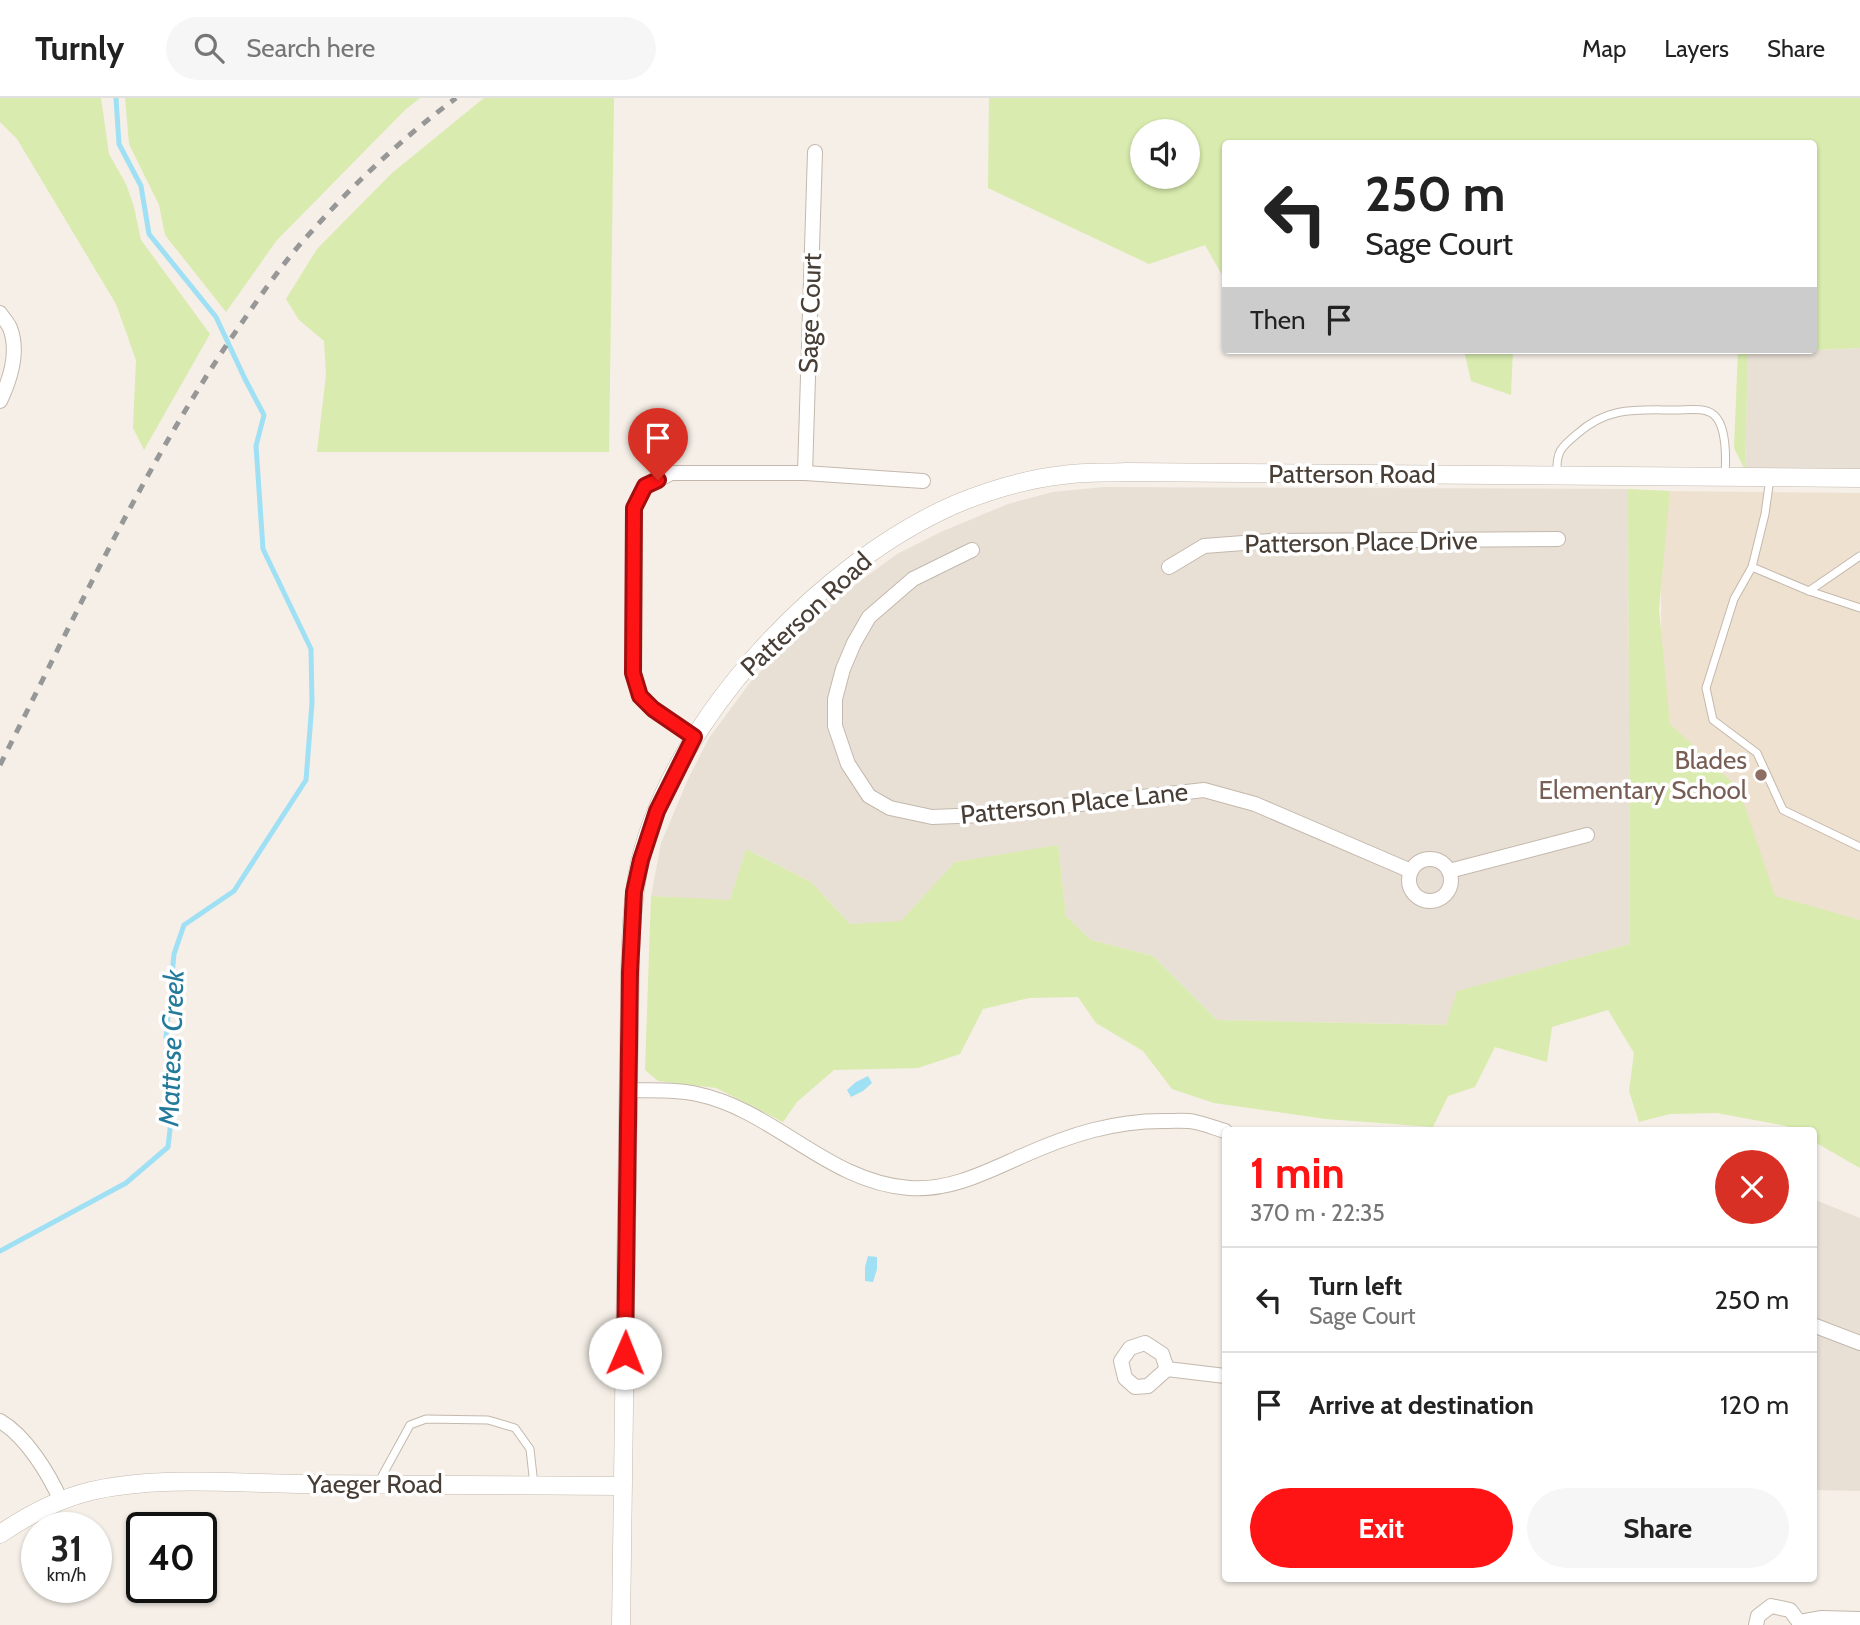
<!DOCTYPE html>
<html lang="en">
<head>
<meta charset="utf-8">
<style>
	:root { --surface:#fff; --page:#f6f6f6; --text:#222; --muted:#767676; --line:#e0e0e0; --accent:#ff1415 }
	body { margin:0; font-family:Cabin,sans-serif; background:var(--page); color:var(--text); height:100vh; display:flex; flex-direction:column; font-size:26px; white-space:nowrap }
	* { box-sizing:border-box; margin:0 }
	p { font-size:23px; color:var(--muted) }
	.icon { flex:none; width:38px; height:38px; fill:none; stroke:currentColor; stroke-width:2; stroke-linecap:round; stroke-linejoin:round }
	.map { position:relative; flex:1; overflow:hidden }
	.details { position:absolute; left:1222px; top:1029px; width:595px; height:455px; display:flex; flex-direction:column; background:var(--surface); border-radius:7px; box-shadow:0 2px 5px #0004 }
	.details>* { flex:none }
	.hud { position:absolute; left:1222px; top:42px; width:595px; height:214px; border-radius:7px; box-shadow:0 2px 5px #0004; background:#fff; color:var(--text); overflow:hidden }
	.fabs { position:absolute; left:1130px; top:21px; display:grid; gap:14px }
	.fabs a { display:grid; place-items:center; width:70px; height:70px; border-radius:50%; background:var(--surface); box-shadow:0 2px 5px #0004; font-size:35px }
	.speed { position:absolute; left:21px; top:1414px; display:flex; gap:14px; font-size:35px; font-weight:700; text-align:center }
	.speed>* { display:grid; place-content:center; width:91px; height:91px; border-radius:50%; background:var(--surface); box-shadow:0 2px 5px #0004; line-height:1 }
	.speed small { font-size:18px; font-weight:400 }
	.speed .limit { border:4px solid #111; border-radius:10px; background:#fff; color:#111 }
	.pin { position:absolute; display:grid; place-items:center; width:60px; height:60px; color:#fff; margin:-72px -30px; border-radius:50% 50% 50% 0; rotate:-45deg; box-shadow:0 0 7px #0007 }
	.pin .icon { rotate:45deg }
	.me { position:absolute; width:77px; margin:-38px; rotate:1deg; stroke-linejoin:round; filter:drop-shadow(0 0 5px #0008) }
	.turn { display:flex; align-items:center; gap:24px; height:147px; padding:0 28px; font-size:32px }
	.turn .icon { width:91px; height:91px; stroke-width:2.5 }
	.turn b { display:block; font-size:49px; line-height:60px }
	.then { display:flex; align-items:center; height:66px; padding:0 28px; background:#0003; gap:14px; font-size:26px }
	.round { display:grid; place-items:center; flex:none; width:74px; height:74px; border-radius:37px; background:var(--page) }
	.overview { display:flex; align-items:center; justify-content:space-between; height:119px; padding:0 28px }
	h1 { font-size:42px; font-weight:700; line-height:52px; color:var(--accent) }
	.action { display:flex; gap:14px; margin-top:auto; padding:14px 28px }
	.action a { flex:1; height:80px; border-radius:42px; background:var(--accent); color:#fff; font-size:28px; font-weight:700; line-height:80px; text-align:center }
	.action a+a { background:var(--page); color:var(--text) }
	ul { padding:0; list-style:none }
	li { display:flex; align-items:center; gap:21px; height:105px; padding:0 28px; border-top:2px solid var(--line) }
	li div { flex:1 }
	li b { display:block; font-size:26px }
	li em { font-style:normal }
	header { display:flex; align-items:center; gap:42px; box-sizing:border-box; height:98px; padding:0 35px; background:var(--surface); border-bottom:2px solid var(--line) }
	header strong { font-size:33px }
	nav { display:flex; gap:38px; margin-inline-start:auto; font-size:24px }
	.search { width:490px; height:63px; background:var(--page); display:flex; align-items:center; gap:18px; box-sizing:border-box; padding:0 24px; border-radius:38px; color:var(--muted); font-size:26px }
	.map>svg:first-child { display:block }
</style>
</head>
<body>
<header>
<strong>Turnly</strong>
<div class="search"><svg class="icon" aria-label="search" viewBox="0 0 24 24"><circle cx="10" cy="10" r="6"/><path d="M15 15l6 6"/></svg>Search here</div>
<nav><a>Map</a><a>Layers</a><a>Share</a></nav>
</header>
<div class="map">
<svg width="1860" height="1527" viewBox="0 0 1860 1527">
	<rect width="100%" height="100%" fill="#f5efe7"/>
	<g fill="#e9e0d5">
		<polygon points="1860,250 1860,372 1745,372 1748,255"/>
		<polygon points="1103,389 1628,391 1630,846 1458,893 1446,927 1217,922 1153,858 1091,842 1066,818 1058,748 955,764 901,824 850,826 811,784 746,751 730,803 651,798 661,745 689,679 709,640 752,582 795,539 843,496 897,456 943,433 1008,406 1053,394"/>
		<polygon points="1813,1101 1860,1120 1860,1393 1813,1392"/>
	</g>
	<polygon fill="#efe1d0" points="1661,393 1860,395 1860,962 1662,958"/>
	<g fill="#d9ebae" fill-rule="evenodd">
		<polygon points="0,0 101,0 109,56 126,86 134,109 141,142 210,236 144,352 133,330 136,262 116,206 17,41 0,24"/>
		<polygon points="125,0 420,0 405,12 277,142 226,214 165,137 159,107 129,46"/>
		<polygon points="484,0 614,0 609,354 317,354 326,277 324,243 299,222 286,201 317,151 392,75"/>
		<path d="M989,0H1860V250L1748,255L1745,372L1734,350L1738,252H1813V46H1225V182L1205,147L1149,166L988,90ZM1143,33H1188V79H1143Z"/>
		<polygon points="1464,252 1513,252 1511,297 1471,283"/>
		<polygon points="1628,391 1670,393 1659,511 1670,626 1739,691 1775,798 1860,822 1860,1070 1813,1043 1813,1032 1794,1032 1786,1028 1717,1015 1670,1016 1639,1024 1629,993 1634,955 1608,912 1552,929 1547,964 1495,949 1475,989 1448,998 1433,1029 1326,1021 1214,1005 1172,991 1143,953 1096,925 1078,899 1029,900 983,911 960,956 918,970 834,972 797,1004 783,1024 716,990 658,983 645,972 651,798 730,802 746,751 811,784 850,826 901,823 955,764 1058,747 1066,818 1091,842 1153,858 1217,922 1446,927 1457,893 1630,846"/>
	</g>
	<g fill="#a0e0f5">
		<polygon points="868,978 872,985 863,993 851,999 847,992 856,984"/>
		<polygon points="868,1158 877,1159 877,1171 873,1184 865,1183 865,1169"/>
	</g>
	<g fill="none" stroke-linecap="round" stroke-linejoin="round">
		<polyline stroke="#a0e0f5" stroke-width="5" points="0,1153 126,1085 168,1049 175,988 166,940 174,856 184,827 234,793 306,682 312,605 311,551 263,451 256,348 264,317 245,281 216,219 149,136 141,88 119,46 116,0"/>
		<g stroke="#c4b8ac" stroke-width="9">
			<g id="service">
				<path d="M1557,376C1556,354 1560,350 1577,336C1608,308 1637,312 1677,312C1688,312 1705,309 1714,317C1727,328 1726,363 1725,378"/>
				<polyline points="1770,380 1765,416 1752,469 1809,493 1860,510"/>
				<polyline points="1752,469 1734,501 1706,590 1713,622 1757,655 1783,712 1860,749"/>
				<polyline points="1809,493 1860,458"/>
				<polyline points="382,1386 382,1378 410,1327 426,1321 488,1322 515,1330 530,1351 534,1387"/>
			</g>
		</g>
		<g stroke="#c4b8ac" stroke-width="16">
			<g id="minor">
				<path d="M0,215C3,220 8,225 10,230C19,253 10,282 0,303"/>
				<polyline points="805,375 815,54"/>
				<polyline points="972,452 913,481 869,519 854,545 843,571 835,601 835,628 848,666 869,698 890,710 932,719 983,717 1204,692 1255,706 1411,773"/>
				<polyline points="1169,469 1204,448 1270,443 1558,441"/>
				<polyline points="694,639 653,611 640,598 633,575 634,410 645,389 671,375 805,375 923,383"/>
				<circle cx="1430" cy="782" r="21"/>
				<polyline points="1449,773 1587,737"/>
				<path d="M628,992C650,993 675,991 697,996C774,1012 828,1084 909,1090C949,1093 984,1075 1020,1059C1069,1037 1114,1022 1168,1023C1177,1023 1186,1022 1195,1024C1205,1026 1215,1030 1225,1033"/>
				<polyline points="1813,1227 1860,1245"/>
				<polygon points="1145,1245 1162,1256 1167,1271 1148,1288 1135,1289 1125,1280 1121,1263 1130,1250"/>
				<polyline points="1167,1271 1225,1278"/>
				<path d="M0,1323C26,1338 49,1376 61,1403"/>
				<polyline points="1799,1524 1822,1520 1860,1521"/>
				<polyline points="1756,1527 1758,1518 1771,1508 1790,1512 1799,1524"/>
			</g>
		</g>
		<g stroke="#c4b8ac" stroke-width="19">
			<g id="tertiary">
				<path d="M0,1436C28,1417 58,1401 91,1393C157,1378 230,1385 298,1386C406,1387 514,1387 622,1388"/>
				<path d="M621,1527L630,874C631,837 632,800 640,764C674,620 822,464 956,406C990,392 1027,381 1063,377C1084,374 1106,375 1126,374L1860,380"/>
			</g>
		</g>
		<use href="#service" stroke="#fff" stroke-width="7"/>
		<use href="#minor" stroke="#fff" stroke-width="14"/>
		<use href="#tertiary" stroke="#fff" stroke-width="18"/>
		<path stroke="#979797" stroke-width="5" stroke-dasharray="9 9" stroke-linecap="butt" d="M0,667C73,523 141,374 232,239C257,203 282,165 312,133C355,84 404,39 456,0"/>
	</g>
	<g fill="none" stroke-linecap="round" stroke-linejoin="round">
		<g stroke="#a60d0e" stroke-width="18">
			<polyline id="route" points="625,1255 630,874 634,794 641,762 657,713 694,639 653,611 640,598 633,575 634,410 645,388 658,382"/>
		</g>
		<use href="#route" stroke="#ff1415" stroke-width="12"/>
	</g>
	<circle fill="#8d6e63" stroke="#fff" stroke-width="2.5" cx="1761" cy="677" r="7"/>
	<g text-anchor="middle" stroke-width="7" stroke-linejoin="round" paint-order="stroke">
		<g font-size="26" fill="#483e36" stroke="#fff">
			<text transform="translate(810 215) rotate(-88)" y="9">Sage Court</text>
			<text x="1352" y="385">Patterson Road</text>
			<text transform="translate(1361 444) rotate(-1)" y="9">Patterson Place Drive</text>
			<text transform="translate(806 516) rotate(-43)" y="9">Patterson Road</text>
			<text transform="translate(1074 705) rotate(-6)" y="9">Patterson Place Lane</text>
			<text x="375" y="1395">Yaeger Road</text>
		</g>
		<g font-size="26" fill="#785e54" stroke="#fff" text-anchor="end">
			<text x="1747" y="671">Blades<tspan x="1747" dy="30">Elementary School</tspan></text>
		</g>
		<g font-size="28" font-style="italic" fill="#237a9a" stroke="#fff">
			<text transform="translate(171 950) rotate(-88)" y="10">Mattese Creek</text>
		</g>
	</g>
</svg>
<div class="fabs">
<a><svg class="icon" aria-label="sound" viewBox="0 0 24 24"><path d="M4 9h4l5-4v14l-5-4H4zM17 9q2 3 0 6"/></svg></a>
</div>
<div class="speed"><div>31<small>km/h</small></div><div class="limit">40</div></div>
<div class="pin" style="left:658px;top:382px;background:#d93025"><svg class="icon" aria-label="arrive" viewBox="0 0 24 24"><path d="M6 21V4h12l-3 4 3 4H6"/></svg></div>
<svg class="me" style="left:625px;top:1255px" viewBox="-20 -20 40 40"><circle r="19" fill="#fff"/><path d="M0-13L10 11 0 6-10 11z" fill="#ff1415"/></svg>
<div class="hud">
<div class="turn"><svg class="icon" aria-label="left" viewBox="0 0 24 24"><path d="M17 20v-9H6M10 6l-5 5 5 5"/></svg><div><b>250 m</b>Sage Court</div></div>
<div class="then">Then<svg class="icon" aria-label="arrive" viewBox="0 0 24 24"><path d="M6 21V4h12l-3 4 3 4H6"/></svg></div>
</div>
<section class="details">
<div class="overview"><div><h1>1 min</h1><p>370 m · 22:35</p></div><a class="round" style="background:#d93025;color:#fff"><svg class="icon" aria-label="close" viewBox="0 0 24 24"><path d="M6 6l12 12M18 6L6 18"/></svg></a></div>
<ul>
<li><svg class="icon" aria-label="left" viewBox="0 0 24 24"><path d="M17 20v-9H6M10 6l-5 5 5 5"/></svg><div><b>Turn left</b><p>Sage Court</p></div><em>250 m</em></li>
<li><svg class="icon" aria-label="arrive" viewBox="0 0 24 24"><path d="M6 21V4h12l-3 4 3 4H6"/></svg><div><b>Arrive at destination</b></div><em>120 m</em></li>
</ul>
<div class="action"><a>Exit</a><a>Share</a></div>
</section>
</div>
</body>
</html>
